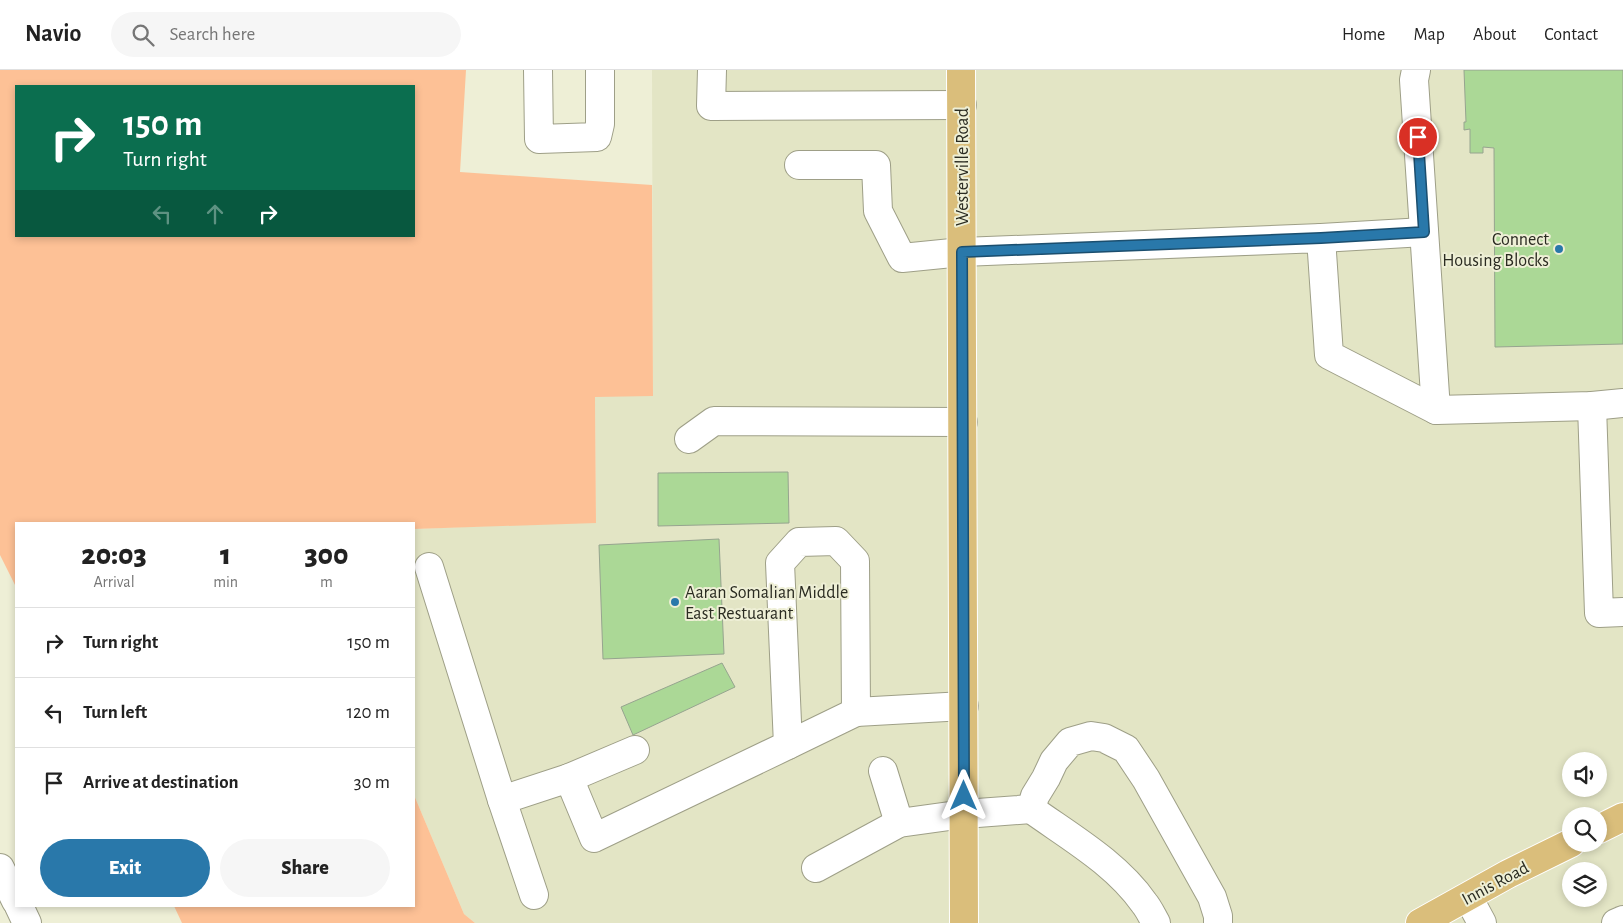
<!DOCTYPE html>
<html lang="en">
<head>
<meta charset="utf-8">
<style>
	:root { --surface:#fff; --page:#f6f6f6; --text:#222; --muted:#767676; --line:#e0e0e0; --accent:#2978aa }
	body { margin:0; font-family:"Alegreya Sans",sans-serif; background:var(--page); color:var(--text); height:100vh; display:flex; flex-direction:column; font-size:19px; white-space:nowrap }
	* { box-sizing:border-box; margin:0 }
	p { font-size:16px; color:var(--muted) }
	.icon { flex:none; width:28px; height:28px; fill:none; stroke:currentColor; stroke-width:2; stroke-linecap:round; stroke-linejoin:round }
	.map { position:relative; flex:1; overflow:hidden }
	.sheet { position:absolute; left:15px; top:452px; width:400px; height:385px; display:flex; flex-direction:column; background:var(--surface); border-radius:0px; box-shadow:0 2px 8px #0003 }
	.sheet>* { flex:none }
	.hud { position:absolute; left:15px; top:15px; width:400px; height:152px; border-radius:0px; box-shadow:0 2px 8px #0003; background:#0b6e4f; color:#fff; overflow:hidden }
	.controls { position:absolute; left:1562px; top:682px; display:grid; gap:10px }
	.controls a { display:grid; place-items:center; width:45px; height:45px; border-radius:50%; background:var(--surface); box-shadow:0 2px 8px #0003; font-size:25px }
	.pin { position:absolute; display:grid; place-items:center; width:42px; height:42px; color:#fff; margin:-21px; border:2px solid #fff; border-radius:50%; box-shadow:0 1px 5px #0007 }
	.me { position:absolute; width:55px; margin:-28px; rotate:0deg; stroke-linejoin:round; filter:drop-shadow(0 0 4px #0008) }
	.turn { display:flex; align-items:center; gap:18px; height:105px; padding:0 25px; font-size:22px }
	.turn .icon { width:65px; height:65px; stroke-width:2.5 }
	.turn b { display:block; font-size:35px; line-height:42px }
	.lanes { display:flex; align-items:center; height:48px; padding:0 25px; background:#0003; justify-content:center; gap:25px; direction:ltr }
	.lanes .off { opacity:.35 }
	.eta { display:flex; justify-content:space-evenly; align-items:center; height:85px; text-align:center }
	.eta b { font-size:30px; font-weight:800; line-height:35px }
	.action { display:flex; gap:10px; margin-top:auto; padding:10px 25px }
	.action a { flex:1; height:58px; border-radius:30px; background:var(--accent); color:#fff; font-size:20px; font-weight:800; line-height:58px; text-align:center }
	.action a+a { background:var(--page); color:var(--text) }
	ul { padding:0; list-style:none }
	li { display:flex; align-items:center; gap:15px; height:70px; padding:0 25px; border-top:1px solid var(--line) }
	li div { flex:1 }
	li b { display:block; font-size:19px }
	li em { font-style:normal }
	header { display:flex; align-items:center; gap:30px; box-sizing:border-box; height:70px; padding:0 25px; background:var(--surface); border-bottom:1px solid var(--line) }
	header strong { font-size:24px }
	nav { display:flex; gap:28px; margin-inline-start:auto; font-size:18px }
	.search { width:350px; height:45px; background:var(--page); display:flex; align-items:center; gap:12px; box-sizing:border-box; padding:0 18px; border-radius:28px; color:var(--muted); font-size:19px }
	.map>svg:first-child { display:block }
</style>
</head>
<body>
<header>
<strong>Navio</strong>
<div class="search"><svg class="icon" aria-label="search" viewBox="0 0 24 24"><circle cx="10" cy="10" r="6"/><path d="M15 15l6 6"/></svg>Search here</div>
<nav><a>Home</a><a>Map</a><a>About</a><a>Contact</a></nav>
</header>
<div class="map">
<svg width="1623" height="853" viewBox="0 0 1623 853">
	<rect width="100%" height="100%" fill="#eeefd6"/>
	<path fill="#e3e5c5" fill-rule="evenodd" d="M652,0H1623V853H475L464,844L414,725V459L596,452L595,326L653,325ZM1571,691H1599V719H1571ZM1571,746H1599V774H1571ZM1571,801H1599V829H1571Z"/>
	<g fill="#fdc196" fill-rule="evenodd">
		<path d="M0,0H466L460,102L652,115L653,326L595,327L596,453L414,459V454H16V517L0,485ZM16,16H414V166H16Z"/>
		<polygon points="414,725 464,844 475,853 182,853 174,836 414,836"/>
	</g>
	<g fill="#abd896" stroke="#96a48f">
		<polygon points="1464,0 1623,0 1623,274 1495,277 1494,78 1483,77 1483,83 1470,83 1470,59 1464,60 1464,52 1466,52"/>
		<polygon points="788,402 789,453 658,456 658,403"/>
		<polygon points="719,469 724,584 603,589 599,475"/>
		<polygon points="722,593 735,617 633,665 621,637"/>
	</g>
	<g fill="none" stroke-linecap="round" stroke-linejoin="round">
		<g stroke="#9e9f87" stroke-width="30">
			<g id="minor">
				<polyline points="538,0 539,69 597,67 600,54 600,0"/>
				<polyline points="712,0 711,36 962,35"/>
				<polyline points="1416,0 1414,10 1436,340 1592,336 1623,333"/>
				<polyline points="799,95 876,95 878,141 902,188 962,182 1321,168 1329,285 1436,340"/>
				<polyline points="1321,168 1424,162"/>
				<polyline points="1592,336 1599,543 1623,542"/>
				<polyline points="689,369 714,351 963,352"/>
				<polyline points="429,497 502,730"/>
				<polyline points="788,675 856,642"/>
				<polyline points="883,701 899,753"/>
				<polyline points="569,708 635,680"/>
				<path d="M1031,739C1070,767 1116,793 1144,833C1149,839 1152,846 1156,853"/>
				<polyline points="0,798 16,831"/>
				<polyline points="816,798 899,753 964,744 1031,739 1035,726 1046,708 1054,691 1070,672 1091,666 1104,668 1126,679 1146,709 1212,827 1218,846 1218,853"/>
				<polyline points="534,825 502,730 569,708 594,768 788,675 780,493 799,472 836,471 855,491 856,642 964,636"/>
				<polyline points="1468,827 1482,853"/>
				<polyline points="19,836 27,853"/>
				<polyline points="1616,853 1623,850"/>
			</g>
		</g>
		<g stroke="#fff" stroke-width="30">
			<g id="major">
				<polyline points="961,0 964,853"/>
				<polyline points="1599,759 1623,747"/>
				<polyline points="1420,853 1508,804 1571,773"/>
			</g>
		</g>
		<use href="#minor" stroke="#fff" stroke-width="28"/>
		<use href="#major" stroke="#dabe7b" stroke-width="28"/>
	</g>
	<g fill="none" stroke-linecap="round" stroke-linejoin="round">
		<g stroke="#1b4e6e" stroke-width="12">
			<polyline id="route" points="964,726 962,182 1321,168 1424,162 1418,67"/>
		</g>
		<use href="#route" stroke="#2978aa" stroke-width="9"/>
	</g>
	<g fill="#2978aa" stroke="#eeefd6" stroke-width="2">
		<circle cx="1559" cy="179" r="5"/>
		<circle cx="675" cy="532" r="5"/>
	</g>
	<g text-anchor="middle" stroke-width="4" stroke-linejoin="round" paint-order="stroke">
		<g font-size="18" fill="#2a2b21" stroke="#eeefd6">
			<text transform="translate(962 97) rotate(-90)" y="6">Westerville Road</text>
			<text transform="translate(1495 813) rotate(-28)" y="6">Innis Road</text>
		</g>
		<g font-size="18" fill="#2a2b21" stroke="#eeefd6" text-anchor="end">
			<text x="1549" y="175">Connect<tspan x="1549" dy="21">Housing Blocks</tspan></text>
			<text x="685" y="528" text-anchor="start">Aaran Somalian Middle<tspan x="685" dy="21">East Restuarant</tspan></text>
		</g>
	</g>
</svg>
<div class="controls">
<a><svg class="icon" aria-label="sound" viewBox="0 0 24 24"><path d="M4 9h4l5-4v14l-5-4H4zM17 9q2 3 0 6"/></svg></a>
<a><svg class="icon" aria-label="search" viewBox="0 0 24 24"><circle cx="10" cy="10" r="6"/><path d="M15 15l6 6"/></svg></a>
<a><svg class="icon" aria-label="layers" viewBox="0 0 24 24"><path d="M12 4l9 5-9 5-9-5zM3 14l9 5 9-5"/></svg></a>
</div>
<div class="pin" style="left:1418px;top:67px;background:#d93025"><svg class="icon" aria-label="arrive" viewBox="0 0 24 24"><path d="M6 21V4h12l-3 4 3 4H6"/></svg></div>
<svg class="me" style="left:964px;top:726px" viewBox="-20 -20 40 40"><path d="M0-17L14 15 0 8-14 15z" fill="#2978aa" stroke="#fff" stroke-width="4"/></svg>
<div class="hud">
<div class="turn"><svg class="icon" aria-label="right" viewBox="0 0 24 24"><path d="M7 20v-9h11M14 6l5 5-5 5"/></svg><div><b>150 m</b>Turn right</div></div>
<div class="lanes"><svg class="icon off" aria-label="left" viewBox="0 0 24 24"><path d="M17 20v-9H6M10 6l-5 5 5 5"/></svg><svg class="icon off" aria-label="ahead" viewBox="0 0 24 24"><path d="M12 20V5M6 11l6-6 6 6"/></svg><svg class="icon" aria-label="right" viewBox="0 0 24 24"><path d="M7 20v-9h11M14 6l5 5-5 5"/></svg></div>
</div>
<section class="sheet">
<div class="eta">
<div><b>20:03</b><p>Arrival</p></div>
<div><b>1</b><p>min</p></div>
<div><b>300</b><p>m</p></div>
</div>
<ul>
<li><svg class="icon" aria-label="right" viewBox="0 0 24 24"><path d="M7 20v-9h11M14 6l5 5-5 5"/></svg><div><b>Turn right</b></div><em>150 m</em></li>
<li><svg class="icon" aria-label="left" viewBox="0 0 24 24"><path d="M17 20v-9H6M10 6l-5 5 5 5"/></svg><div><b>Turn left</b></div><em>120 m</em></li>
<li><svg class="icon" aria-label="arrive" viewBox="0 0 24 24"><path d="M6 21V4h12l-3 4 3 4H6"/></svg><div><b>Arrive at destination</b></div><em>30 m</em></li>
</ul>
<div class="action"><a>Exit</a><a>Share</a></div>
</section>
</div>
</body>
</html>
